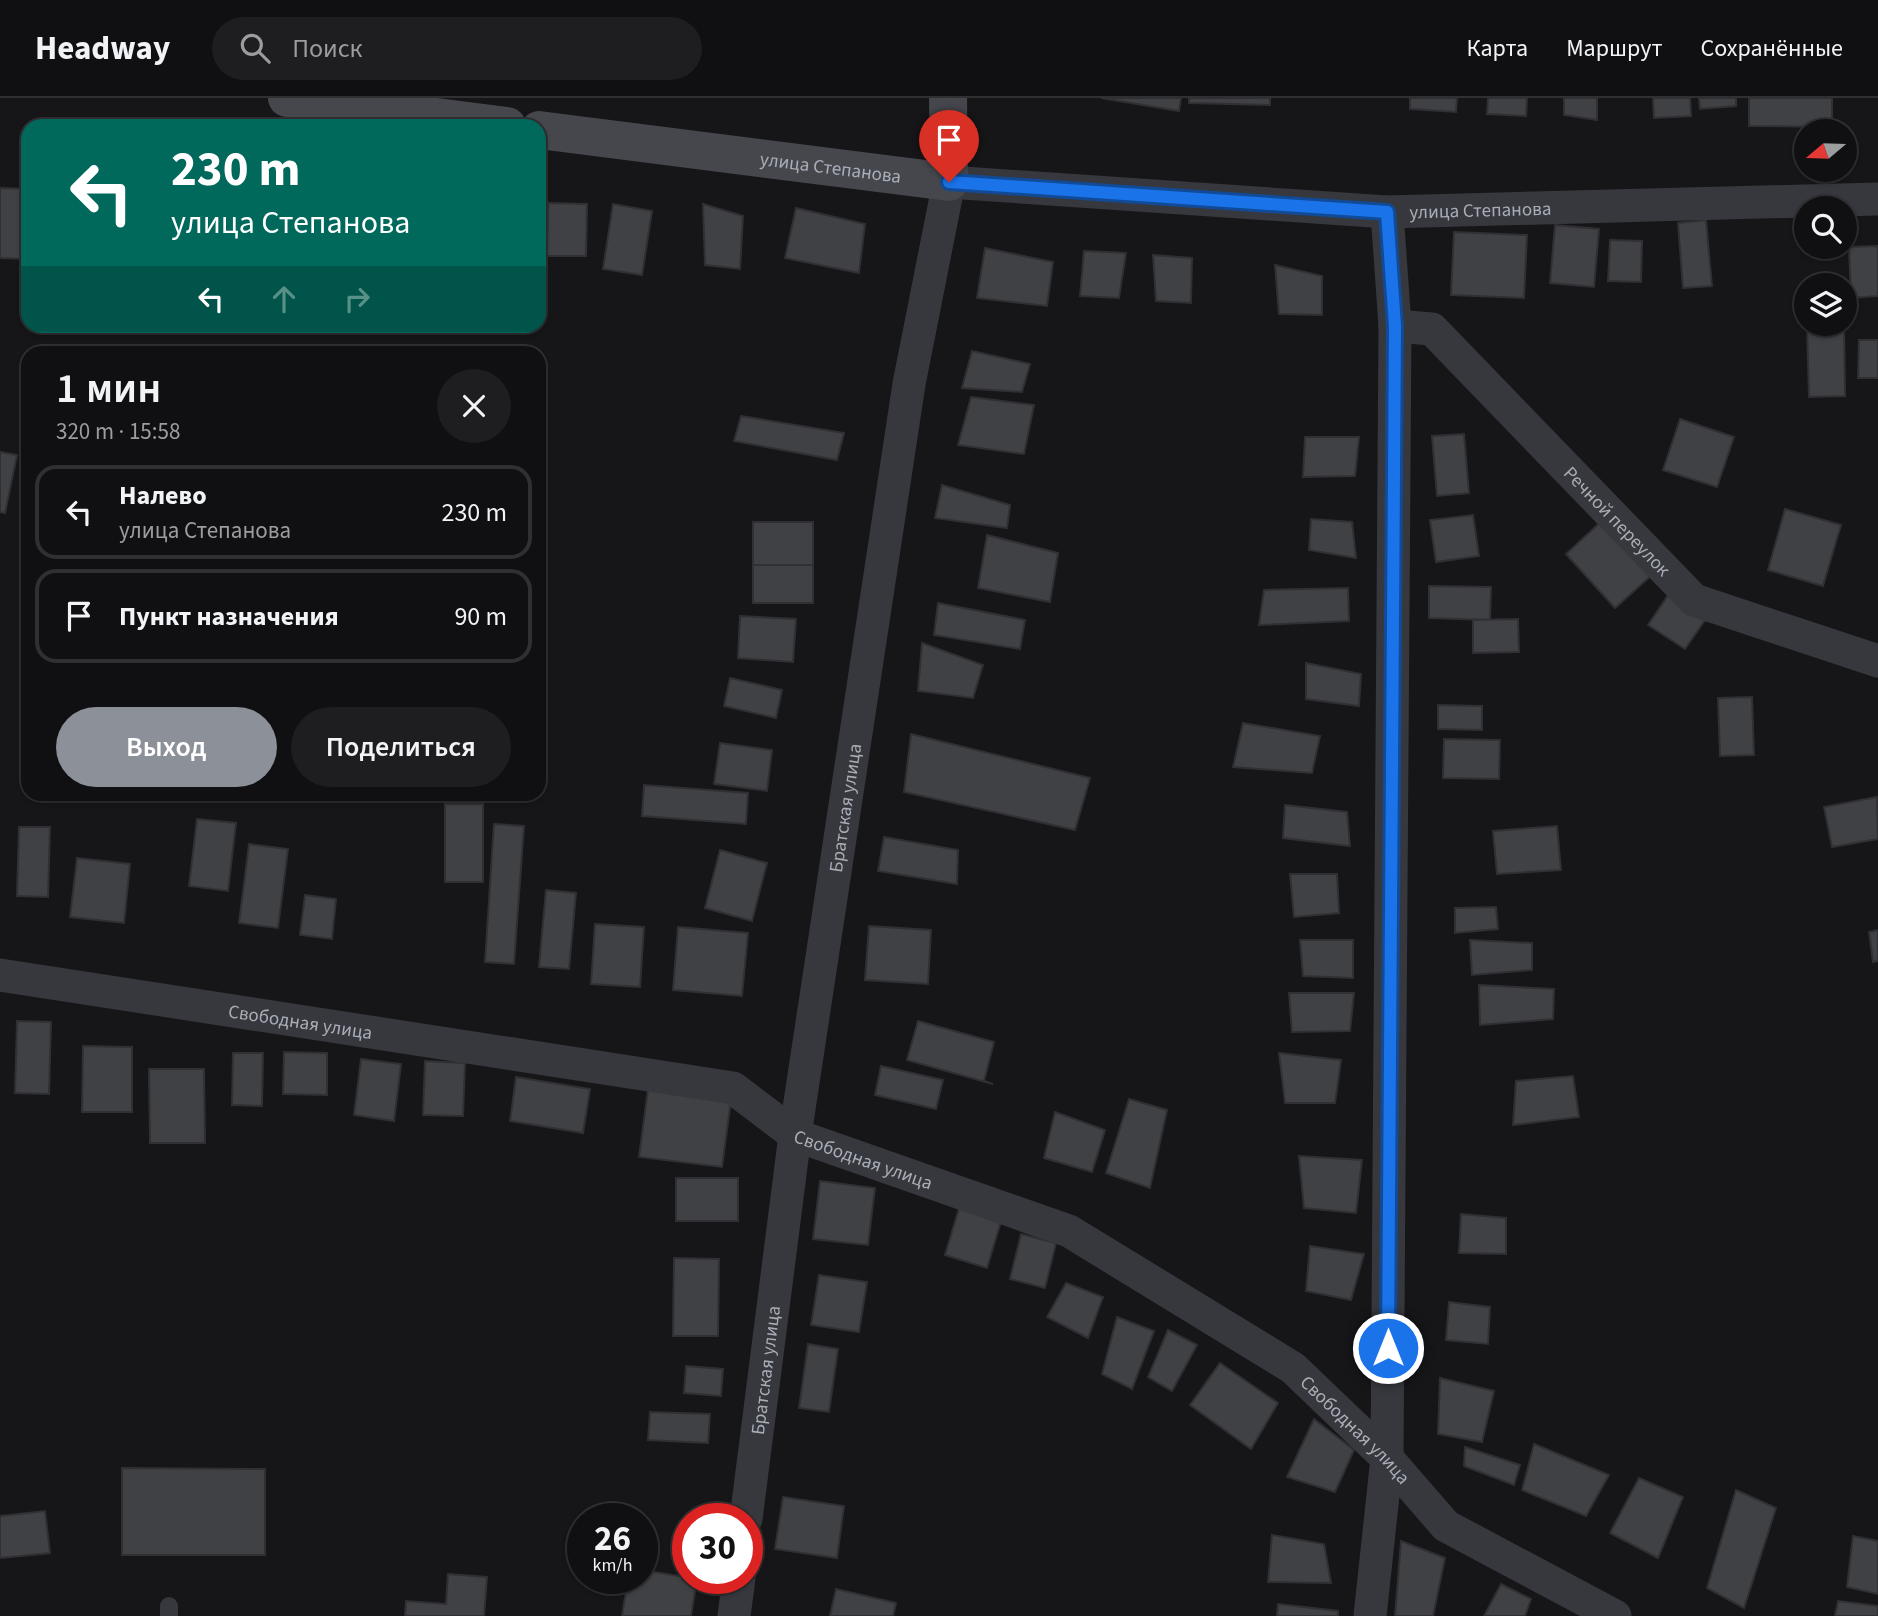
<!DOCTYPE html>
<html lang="ru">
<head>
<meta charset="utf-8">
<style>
	:root { --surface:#101012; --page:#1e1e20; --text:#f1f3f6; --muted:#9c9d9f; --line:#303032; --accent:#8c9099 }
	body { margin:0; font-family:"Source Sans 3",sans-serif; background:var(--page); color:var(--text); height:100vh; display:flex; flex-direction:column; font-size:26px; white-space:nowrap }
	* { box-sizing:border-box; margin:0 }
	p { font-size:23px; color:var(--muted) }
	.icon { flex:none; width:38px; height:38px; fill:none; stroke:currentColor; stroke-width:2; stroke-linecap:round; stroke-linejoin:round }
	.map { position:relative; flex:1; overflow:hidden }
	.drawer { position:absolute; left:21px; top:248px; width:525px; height:455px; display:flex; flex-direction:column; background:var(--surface); border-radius:21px; box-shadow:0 2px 5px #0004,0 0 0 2px var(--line) }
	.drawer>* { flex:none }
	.top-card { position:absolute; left:21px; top:21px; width:525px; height:214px; border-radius:21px; box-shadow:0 2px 5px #0004,0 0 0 2px var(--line); background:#00695c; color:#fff; overflow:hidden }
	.needle { width:46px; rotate:251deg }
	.fabs { position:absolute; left:1794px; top:21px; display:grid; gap:14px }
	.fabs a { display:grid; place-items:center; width:63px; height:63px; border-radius:50%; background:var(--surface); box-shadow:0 2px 5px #0004,0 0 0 2px var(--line); font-size:35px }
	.speed { position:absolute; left:567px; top:1405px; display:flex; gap:14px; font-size:35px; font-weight:700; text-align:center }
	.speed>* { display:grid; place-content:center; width:91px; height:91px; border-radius:50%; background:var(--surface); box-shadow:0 2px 5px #0004,0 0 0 2px var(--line); line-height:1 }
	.speed small { font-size:18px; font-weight:400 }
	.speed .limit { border:10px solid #d22; background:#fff; color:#111 }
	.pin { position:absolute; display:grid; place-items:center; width:60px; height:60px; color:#fff; margin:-72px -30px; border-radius:50% 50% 50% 0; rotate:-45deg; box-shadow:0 0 7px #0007 }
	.pin .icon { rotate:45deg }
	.me { position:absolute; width:77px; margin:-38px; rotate:0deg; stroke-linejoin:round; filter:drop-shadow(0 0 5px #0008) }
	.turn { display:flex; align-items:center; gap:24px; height:147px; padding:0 35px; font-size:32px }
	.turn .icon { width:91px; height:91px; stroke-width:2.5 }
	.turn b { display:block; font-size:49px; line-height:60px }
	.lanes { display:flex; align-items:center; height:66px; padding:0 35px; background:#0003; justify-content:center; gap:35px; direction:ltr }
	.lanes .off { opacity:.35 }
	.round { display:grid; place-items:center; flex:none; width:74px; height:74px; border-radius:37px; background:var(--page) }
	.overview { display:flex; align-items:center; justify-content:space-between; height:119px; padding:0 35px }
	h1 { font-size:42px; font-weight:600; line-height:52px }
	.cta { display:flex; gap:14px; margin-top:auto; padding:14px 35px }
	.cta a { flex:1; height:80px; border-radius:42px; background:var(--accent); color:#fff; font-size:28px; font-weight:600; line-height:80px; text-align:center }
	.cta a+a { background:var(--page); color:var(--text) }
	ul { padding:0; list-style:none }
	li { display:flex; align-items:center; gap:21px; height:94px; margin:0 14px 10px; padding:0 21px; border:4px solid var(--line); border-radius:21px }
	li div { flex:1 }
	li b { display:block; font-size:26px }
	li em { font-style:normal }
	header { display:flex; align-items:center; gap:42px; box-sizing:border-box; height:98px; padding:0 35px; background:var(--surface); border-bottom:2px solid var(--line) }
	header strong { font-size:33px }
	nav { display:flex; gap:38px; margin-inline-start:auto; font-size:24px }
	.search { width:490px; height:63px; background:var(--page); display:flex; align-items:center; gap:18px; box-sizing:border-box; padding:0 24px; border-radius:38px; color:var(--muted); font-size:26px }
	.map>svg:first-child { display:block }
</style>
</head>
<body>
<header>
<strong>Headway</strong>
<div class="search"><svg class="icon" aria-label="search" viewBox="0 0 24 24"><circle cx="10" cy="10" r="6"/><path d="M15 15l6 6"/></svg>Поиск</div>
<nav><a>Карта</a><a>Маршрут</a><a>Сохранённые</a></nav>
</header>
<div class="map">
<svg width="1878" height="1518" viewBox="0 0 1878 1518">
	<rect width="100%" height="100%" fill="#161618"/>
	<g fill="#404145" stroke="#303034" stroke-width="2">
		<polygon points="1101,0 1181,0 1179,13"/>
		<polygon points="1189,0 1270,0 1270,7 1189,5"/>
		<polygon points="1410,0 1457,0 1456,14 1410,11"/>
		<polygon points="1488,0 1527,0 1526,18 1487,16"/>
		<polygon points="1564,0 1597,0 1597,22 1564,17"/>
		<polygon points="1653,0 1690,0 1691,18 1654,20"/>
		<polygon points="1699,0 1736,0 1736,8 1700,11"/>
		<polygon points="1749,0 1832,0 1832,29 1749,28"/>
		<polygon points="0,90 28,91 28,161 0,160"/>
		<polygon points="548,105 587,106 586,158 547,158"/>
		<polygon points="613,106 652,113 642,177 603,171"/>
		<polygon points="703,106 743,118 740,171 705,167"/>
		<polygon points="796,110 865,126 859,175 785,160"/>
		<polygon points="1706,122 1712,188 1683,190 1678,125"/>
		<polygon points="1555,127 1599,131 1594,189 1550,185"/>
		<polygon points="1454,134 1527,137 1524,200 1451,197"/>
		<polygon points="1610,142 1642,143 1641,184 1608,183"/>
		<polygon points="1878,148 1878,198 1851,200 1849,149"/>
		<polygon points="985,150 1053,164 1047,208 977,200"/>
		<polygon points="1084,153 1126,155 1119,200 1080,198"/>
		<polygon points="1153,157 1192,160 1191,205 1156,203"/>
		<polygon points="1275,167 1322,178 1322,217 1279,216"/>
		<polygon points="1844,226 1845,298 1809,299 1807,227"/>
		<polygon points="1859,242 1878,242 1878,280 1858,280"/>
		<polygon points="972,253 1030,266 1022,294 962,290"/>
		<polygon points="971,299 1034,307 1024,356 958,347"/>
		<polygon points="741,318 844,335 837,362 734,343"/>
		<polygon points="1680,321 1734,339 1717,389 1663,372"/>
		<polygon points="1464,336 1469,395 1437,398 1432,338"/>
		<polygon points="1305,339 1359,339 1355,378 1303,379"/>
		<polygon points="0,354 17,357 5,415 0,414"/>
		<polygon points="942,387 1010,407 1007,430 935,420"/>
		<polygon points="1785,411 1841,427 1823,488 1768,472"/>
		<polygon points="1473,417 1479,458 1436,464 1430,422"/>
		<polygon points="1311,421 1352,424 1356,460 1309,452"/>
		<polygon points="1604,421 1653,476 1615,510 1566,456"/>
		<rect x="753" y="424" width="60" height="43"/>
		<polygon points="987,437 1058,455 1050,504 978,490"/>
		<rect x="753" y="467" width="60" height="38"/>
		<polygon points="1429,488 1491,489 1490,522 1429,520"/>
		<polygon points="1348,490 1349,523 1259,527 1264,492"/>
		<polygon points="1673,490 1710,515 1685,551 1648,527"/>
		<polygon points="938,505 1025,522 1020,551 934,537"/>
		<polygon points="740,518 796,521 793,564 738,560"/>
		<polygon points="1518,521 1519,554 1473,555 1473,522"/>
		<polygon points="922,545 983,567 973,600 918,593"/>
		<polygon points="1306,565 1361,576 1359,608 1306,601"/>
		<polygon points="730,580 782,592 776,620 724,608"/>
		<polygon points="1752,599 1754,657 1720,658 1718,600"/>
		<polygon points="1438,607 1482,608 1482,632 1438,631"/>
		<polygon points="1243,625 1320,638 1312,675 1233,669"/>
		<polygon points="911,636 1090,680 1075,732 904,694"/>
		<polygon points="1444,641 1500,642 1499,681 1443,680"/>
		<polygon points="720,645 772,652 767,693 714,686"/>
		<polygon points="644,687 748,695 746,726 642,718"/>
		<polygon points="1877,699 1878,741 1832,749 1824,709"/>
		<rect x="445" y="706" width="38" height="78"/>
		<polygon points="1285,707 1347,714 1350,748 1283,740"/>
		<polygon points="197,721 236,725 228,793 189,788"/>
		<polygon points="494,726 524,728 514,866 485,864"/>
		<polygon points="1557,728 1561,772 1497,776 1493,733"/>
		<polygon points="19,729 50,729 48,799 17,798"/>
		<polygon points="884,739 958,752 957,786 878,773"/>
		<polygon points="249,746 288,751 278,830 239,825"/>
		<polygon points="720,752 767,765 752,823 705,810"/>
		<polygon points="77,760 130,766 124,825 70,819"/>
		<polygon points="1290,776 1337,776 1339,815 1294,819"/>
		<polygon points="546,792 576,795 569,871 539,869"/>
		<polygon points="305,797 336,801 332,841 300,837"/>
		<polygon points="1496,809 1498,831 1455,835 1455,810"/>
		<polygon points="595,826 644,829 640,889 591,886"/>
		<polygon points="869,828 931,832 928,886 865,882"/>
		<polygon points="678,829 748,835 742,898 673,892"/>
		<polygon points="1878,832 1878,863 1873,864 1869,834"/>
		<polygon points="1300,842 1353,842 1353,880 1303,878"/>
		<polygon points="1470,842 1532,845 1532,872 1472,877"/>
		<polygon points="1479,887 1554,891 1553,921 1480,927"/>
		<polygon points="1289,895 1354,895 1350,933 1292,934"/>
		<polygon points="17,923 51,924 49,996 15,995"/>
		<polygon points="918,923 994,944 984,983 993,986 907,962"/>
		<polygon points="83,948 132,949 132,1014 82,1014"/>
		<polygon points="284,954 327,955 327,997 283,996"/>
		<polygon points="233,955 263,955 262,1008 232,1007"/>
		<polygon points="1279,955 1341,962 1335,1005 1285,1005"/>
		<polygon points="361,961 401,966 394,1023 354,1017"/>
		<polygon points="425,963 465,965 463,1018 423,1017"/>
		<polygon points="881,968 943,982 936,1011 875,997"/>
		<polygon points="149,971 204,971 205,1045 150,1045"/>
		<polygon points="1573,978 1579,1019 1513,1027 1516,983"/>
		<polygon points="516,979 590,991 583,1035 510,1023"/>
		<polygon points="648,991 731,1002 722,1069 639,1059"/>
		<polygon points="1129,1001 1167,1012 1150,1090 1106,1075"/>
		<polygon points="1055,1014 1105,1032 1092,1074 1044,1060"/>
		<polygon points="1299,1058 1362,1062 1356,1115 1304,1110"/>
		<rect x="676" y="1080" width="62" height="43"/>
		<polygon points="820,1083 875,1090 868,1147 813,1141"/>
		<polygon points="960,1107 1002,1120 987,1170 945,1157"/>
		<polygon points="1461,1116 1506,1120 1506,1156 1459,1155"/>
		<polygon points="1021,1136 1056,1145 1045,1190 1010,1181"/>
		<polygon points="1310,1148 1364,1156 1351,1202 1306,1193"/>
		<polygon points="674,1160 719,1161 718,1238 673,1238"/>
		<polygon points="819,1177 867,1184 859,1234 811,1227"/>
		<polygon points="1066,1185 1103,1199 1088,1240 1047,1219"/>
		<polygon points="1449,1204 1490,1209 1488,1246 1446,1242"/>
		<polygon points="1117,1219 1154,1233 1132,1291 1102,1276"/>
		<polygon points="1168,1232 1197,1247 1172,1293 1148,1279"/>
		<polygon points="808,1246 838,1251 829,1314 799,1310"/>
		<polygon points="1220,1265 1278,1305 1251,1351 1190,1307"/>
		<polygon points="686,1268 723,1271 721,1298 684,1295"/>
		<polygon points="1440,1280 1494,1293 1482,1344 1438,1336"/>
		<polygon points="650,1314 710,1316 708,1345 648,1342"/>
		<polygon points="1314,1321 1354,1352 1335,1394 1287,1379"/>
		<polygon points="1534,1346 1609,1377 1586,1418 1522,1392"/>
		<polygon points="1465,1349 1520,1367 1514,1387 1464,1368"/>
		<polygon points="122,1370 265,1371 265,1457 122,1457"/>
		<polygon points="1639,1380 1683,1399 1658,1460 1610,1435"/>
		<polygon points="1736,1392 1776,1410 1744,1510 1707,1490"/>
		<polygon points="783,1399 844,1408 837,1460 775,1451"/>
		<polygon points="45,1413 50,1455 0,1460 0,1418"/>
		<polygon points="1272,1437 1324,1446 1331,1485 1268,1484"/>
		<polygon points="1853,1438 1878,1443 1878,1496 1847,1489"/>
		<polygon points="1401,1443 1445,1460 1433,1518 1395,1518"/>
		<polygon points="642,1472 697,1481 691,1518 622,1518 628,1480 642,1480"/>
		<polygon points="448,1476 487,1479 484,1518 405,1518 406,1503 446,1506"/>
		<polygon points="1501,1486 1531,1501 1525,1518 1484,1518"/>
		<polygon points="836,1491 896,1505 893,1518 830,1518"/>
		<polygon points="1838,1503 1878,1508 1878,1518 1835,1518"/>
		<polygon points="1278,1506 1338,1513 1338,1518 1277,1518"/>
	</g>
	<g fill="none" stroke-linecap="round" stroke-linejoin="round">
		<polyline stroke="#37383d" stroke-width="18" points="169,1508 169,1518"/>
		<g stroke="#37383d" stroke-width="33">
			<path id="s1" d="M1395,228L1432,231L1694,502L1878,563"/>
			<path id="s2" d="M0,877L733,990L795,1037L1069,1133L1293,1270L1387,1360L1446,1428L1615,1518"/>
			<path id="s3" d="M746,1421L795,1037L909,286L949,84L1387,114L1878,101"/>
			<polyline points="734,1518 739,1480"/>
			<polyline points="1370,1518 1387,1360 1395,228 1387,114"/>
		</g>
		<g stroke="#45474d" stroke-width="38">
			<polyline points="287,0 507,28"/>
			<path id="s4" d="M539,32L949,84L948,0"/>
		</g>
	</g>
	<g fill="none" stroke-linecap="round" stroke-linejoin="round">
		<g stroke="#114b97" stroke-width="18">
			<polyline id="route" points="949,84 1387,114 1395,228 1388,1250"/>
		</g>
		<use href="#route" stroke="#1a73e8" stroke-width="12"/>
	</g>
	<g text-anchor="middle" stroke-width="7" stroke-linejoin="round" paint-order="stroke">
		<g font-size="19" fill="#a8adb8" stroke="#111113">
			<text dy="7" stroke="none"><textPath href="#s4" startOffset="294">улица Степанова</textPath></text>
			<text dy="7" stroke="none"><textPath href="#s3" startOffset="1885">улица Степанова</textPath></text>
			<text dy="7" stroke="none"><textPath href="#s1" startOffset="304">Речной переулок</textPath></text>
			<text dy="7" stroke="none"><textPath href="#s3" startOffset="718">Братская улица</textPath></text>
			<text dy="7" stroke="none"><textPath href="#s2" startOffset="304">Свободная улица</textPath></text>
			<text dy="7" stroke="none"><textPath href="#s2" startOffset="892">Свободная улица</textPath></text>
			<text dy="7" stroke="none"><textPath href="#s3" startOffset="150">Братская улица</textPath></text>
			<text dy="7" stroke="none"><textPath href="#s2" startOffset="1460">Свободная улица</textPath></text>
		</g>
	</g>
</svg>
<div class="fabs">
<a><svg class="needle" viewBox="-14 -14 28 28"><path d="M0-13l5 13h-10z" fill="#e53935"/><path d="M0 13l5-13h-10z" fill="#9c9d9f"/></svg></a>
<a><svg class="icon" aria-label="search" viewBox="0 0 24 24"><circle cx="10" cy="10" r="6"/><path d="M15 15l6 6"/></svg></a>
<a><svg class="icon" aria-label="layers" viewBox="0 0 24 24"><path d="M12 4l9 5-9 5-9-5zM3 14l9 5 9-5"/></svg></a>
</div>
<div class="speed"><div>26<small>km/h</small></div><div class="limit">30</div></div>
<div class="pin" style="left:949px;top:84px;background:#d93025"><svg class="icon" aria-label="arrive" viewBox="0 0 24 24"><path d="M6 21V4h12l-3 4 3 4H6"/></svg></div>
<svg class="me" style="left:1388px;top:1250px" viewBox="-20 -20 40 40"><circle r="17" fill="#1a73e8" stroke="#fff" stroke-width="3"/><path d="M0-11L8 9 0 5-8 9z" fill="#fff"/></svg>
<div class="top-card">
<div class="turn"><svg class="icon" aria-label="left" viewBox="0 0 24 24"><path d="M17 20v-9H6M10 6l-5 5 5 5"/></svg><div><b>230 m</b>улица Степанова</div></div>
<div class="lanes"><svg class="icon" aria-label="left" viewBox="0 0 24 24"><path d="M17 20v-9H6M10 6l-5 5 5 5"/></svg><svg class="icon off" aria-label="ahead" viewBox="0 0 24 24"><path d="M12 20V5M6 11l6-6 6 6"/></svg><svg class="icon off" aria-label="right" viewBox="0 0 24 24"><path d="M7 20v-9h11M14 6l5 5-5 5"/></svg></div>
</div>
<section class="drawer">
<div class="overview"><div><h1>1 мин</h1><p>320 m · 15:58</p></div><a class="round"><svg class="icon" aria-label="close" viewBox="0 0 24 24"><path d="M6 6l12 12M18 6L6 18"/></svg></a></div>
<ul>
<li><svg class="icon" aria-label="left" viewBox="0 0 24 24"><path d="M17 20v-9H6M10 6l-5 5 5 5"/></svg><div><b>Налево</b><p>улица Степанова</p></div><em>230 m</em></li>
<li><svg class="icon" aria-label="arrive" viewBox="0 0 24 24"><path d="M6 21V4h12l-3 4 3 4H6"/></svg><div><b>Пункт назначения</b></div><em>90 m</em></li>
</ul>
<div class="cta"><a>Выход</a><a>Поделиться</a></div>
</section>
</div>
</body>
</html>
